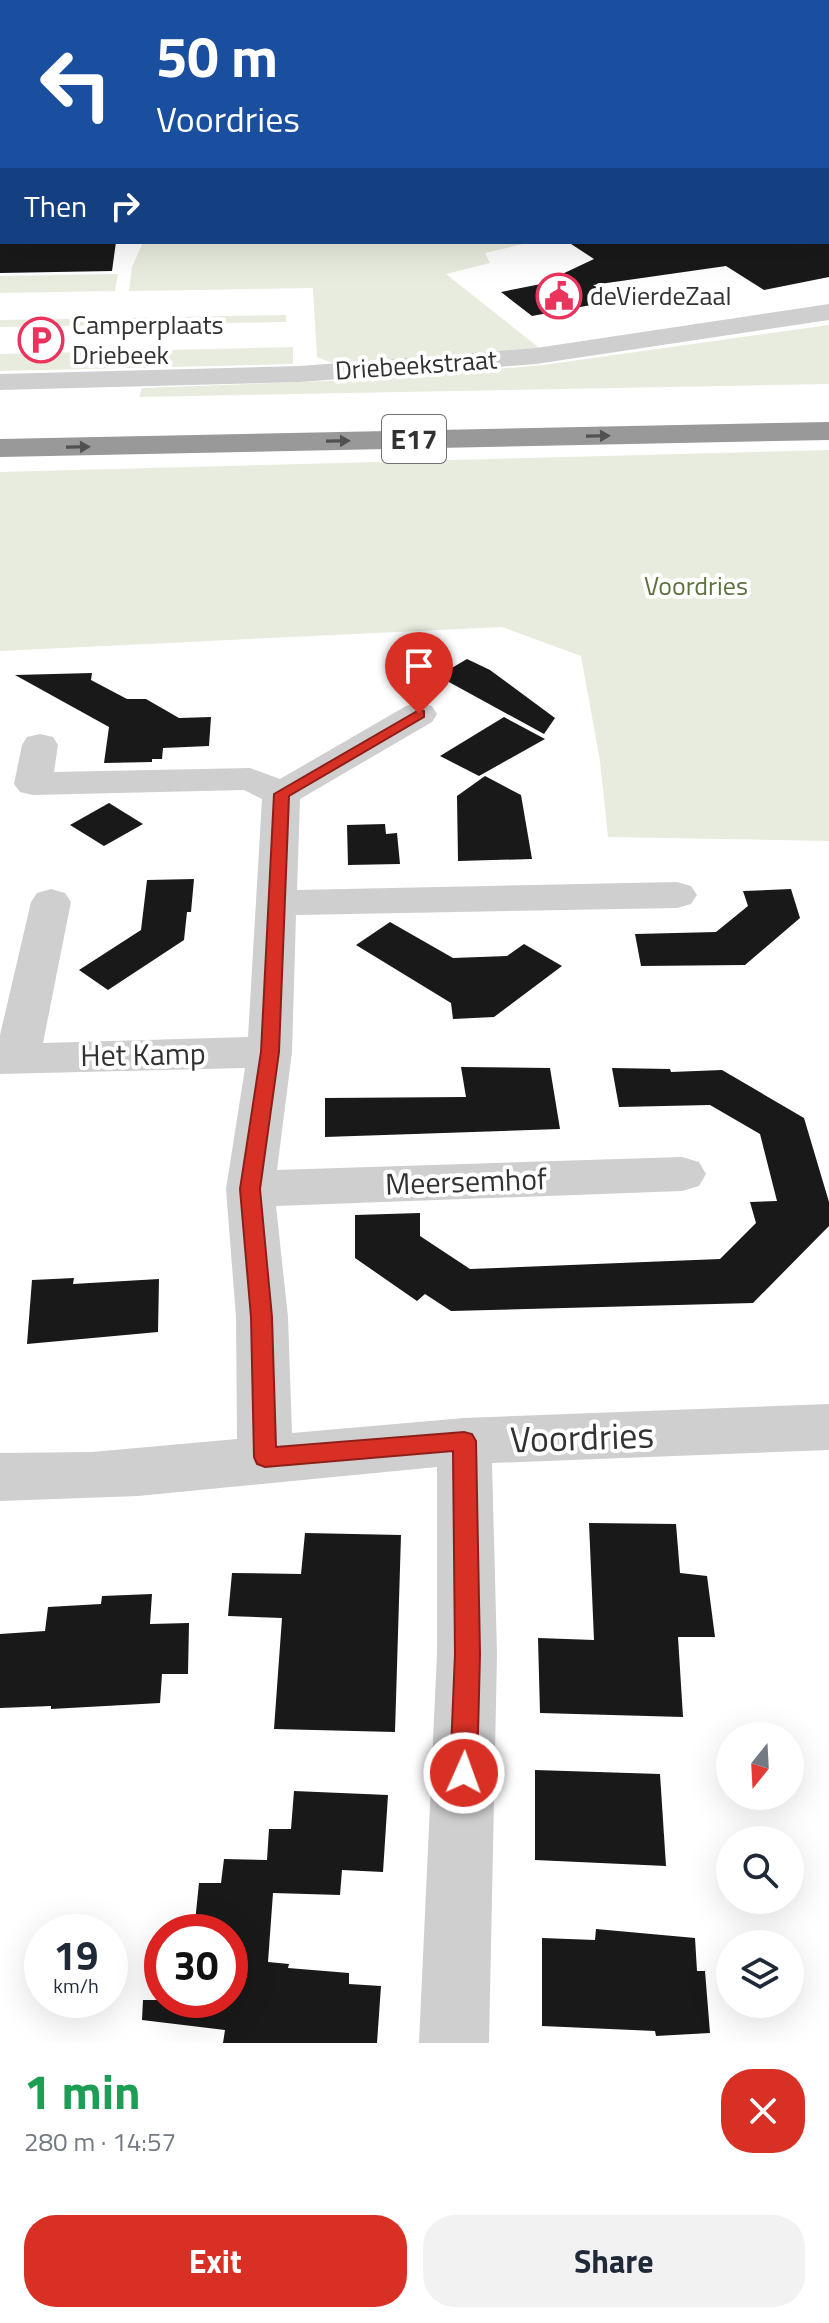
<!DOCTYPE html>
<html lang="en">
<head>
<meta charset="utf-8">
<style>
	:root { --surface:#fff; --page:#f2f2f3; --text:#1f2937; --muted:#747a83; --accent:#d93025 }
	body { margin:0; font-family:"Titillium Web",sans-serif; background:var(--page); color:var(--text); height:100vh; display:flex; flex-direction:column; font-size:30px; white-space:nowrap }
	* { box-sizing:border-box; margin:0 }
	p { font-size:26px; color:var(--muted) }
	.icon { flex:none; width:44px; height:44px; fill:none; stroke:currentColor; stroke-width:2; stroke-linecap:round; stroke-linejoin:round }
	.map { position:relative; height:2043px; overflow:hidden }
	.side { display:flex; flex-direction:column; background:var(--surface); flex:1 }
	.side>* { flex:none }
	.hud { position:absolute; left:0px; top:0px; width:830px; height:244px; box-shadow:0 8px 32px #0002; background:#1a4fa0; color:#fff; overflow:hidden }
	.needle { width:52px; rotate:198deg }
	.buttons { position:absolute; left:716px; top:1722px; display:grid; gap:16px }
	.buttons a { display:grid; place-items:center; width:88px; height:88px; border-radius:50%; background:var(--surface); box-shadow:0 8px 32px #0002; font-size:40px }
	.speed { position:absolute; left:24px; top:1914px; display:flex; gap:16px; font-size:40px; font-weight:700; text-align:center }
	.speed>* { display:grid; place-content:center; width:104px; height:104px; border-radius:50%; background:var(--surface); box-shadow:0 8px 32px #0002; line-height:1 }
	.speed small { font-size:20px; font-weight:400 }
	.speed .limit { border:12px solid #d22; background:#fff; color:#111 }
	.pin { position:absolute; display:grid; place-items:center; width:68px; height:68px; color:#fff; margin:-82px -34px; border-radius:50% 50% 50% 0; rotate:-45deg; box-shadow:0 0 8px #0007 }
	.pin .icon { rotate:45deg }
	.me { position:absolute; width:88px; margin:-44px; rotate:2deg; stroke-linejoin:round; filter:drop-shadow(0 0 6px #0008) }
	.turn { display:flex; align-items:center; gap:28px; height:168px; padding:0 24px; font-size:36px }
	.turn .icon { width:104px; height:104px; stroke-width:2.5 }
	.turn b { display:block; font-size:56px; line-height:68px }
	.then { display:flex; align-items:center; height:76px; padding:0 24px; background:#0003; gap:16px; font-size:30px }
	.round { display:grid; place-items:center; flex:none; width:84px; height:84px; border-radius:32px; background:var(--page) }
	.overview { display:flex; align-items:center; justify-content:space-between; height:136px; padding:0 24px }
	h1 { font-size:48px; font-weight:700; line-height:60px; color:#1e9e55 }
	.cta { display:flex; gap:16px; margin-top:auto; padding:16px 24px }
	.cta a { flex:1; height:92px; border-radius:32px; background:var(--accent); color:#fff; font-size:32px; font-weight:700; line-height:92px; text-align:center }
	.cta a+a { background:var(--page); color:var(--text) }
	.map>svg:first-child { display:block }
</style>
</head>
<body>
<div class="map">
<svg width="829" height="2043" viewBox="0 0 829 2043">
	<rect width="100%" height="100%" fill="#fff"/>
	<g fill="#e8ecde">
		<polygon points="143,242 532,242 485,253 490,263 446,274 543,351 340,366 317,357 313,288 129,291 132,267"/>
		<polygon points="118,274 115,291 0,293 0,276"/>
		<polygon points="286,315 286,322 0,327 0,320"/>
		<polygon points="829,325 829,384 139,397 142,388 379,379 543,365"/>
		<polygon points="293,347 293,364 0,371 0,354"/>
		<polygon points="829,450 829,841 608,837 600,761 581,656 502,627 0,651 0,472"/>
	</g>
	<g fill="#191919">
		<polygon points="0,242 116,242 112,271 0,273"/>
		<polygon points="568,242 829,242 829,277 764,290 726,266 593,285 618,300 532,316 501,292 541,284 594,259"/>
		<polygon points="467,659 490,670 555,718 544,734 438,676"/>
		<polygon points="92,673 91,680 127,699 146,699 179,718 211,717 209,746 163,748 162,759 152,759 152,762 104,763 109,727 15,675"/>
		<polygon points="504,717 545,739 479,776 440,756"/>
		<polygon points="485,776 521,795 532,859 458,861 457,796"/>
		<polygon points="109,803 143,824 104,846 70,825"/>
		<polygon points="385,824 386,834 397,833 400,864 348,865 347,825"/>
		<polygon points="194,879 191,912 187,912 184,940 108,990 79,970 141,930 147,880"/>
		<polygon points="791,889 800,918 745,965 641,966 635,934 716,932 748,906 743,891"/>
		<polygon points="390,922 453,958 507,956 524,944 562,966 494,1017 453,1019 451,1003 356,945"/>
		<polygon points="461,1067 550,1068 560,1129 325,1137 325,1098 466,1097"/>
		<polygon points="612,1068 670,1069 671,1072 722,1070 804,1118 829,1202 829,1226 753,1303 451,1311 425,1294 417,1301 355,1258 355,1215 420,1213 420,1236 470,1269 720,1259 756,1223 750,1202 777,1201 760,1134 710,1105 619,1107"/>
		<polygon points="74,1278 73,1284 159,1279 158,1332 27,1344 32,1280"/>
		<polygon points="589,1523 676,1524 680,1573 707,1576 715,1637 678,1637 683,1717 540,1713 538,1638 594,1640"/>
		<polygon points="305,1533 401,1535 395,1732 274,1729 282,1618 228,1616 232,1573 301,1574"/>
		<polygon points="152,1594 150,1624 189,1623 188,1674 162,1674 160,1703 51,1709 51,1706 0,1708 0,1634 45,1631 48,1607 101,1604 102,1596"/>
		<polygon points="535,1770 660,1774 666,1866 535,1860"/>
		<polygon points="294,1791 388,1795 383,1872 342,1870 340,1895 273,1893 268,1962 289,1964 288,1968 349,1973 349,1984 381,1986 377,2043 223,2043 225,2030 142,2020 143,2000 230,2000 230,1932 194,1932 199,1883 221,1883 224,1859 267,1860 269,1829 291,1829"/>
		<polygon points="596,1929 695,1938 697,1971 705,1971 710,2033 656,2036 655,2031 542,2026 542,1938 595,1940"/>
	</g>
	<g fill="none" stroke-linecap="round" stroke-linejoin="round">
		<g fill="#cfcfcf" fill-rule="evenodd">
			<polygon points="530,0 550,0 552,2 532,2"/>
			<polygon points="716,0 742,0 744,2 718,2"/>
			<rect x="828" y="15" width="1" height="10"/>
			<polygon points="0,40 2,41 2,53 0,52"/>
			<rect x="828" y="138" width="1" height="12"/>
			<polygon points="829,304 829,320 536,364 300,382 0,390 0,374 300,366 536,348"/>
			<polygon points="419,703 432,706 437,714 432,722 300,799 297,890 677,882 691,886 697,895 691,904 677,908 296,915 292,1052 277,1170 682,1157 699,1162 706,1174 699,1186 682,1191 276,1206 288,1317 292,1433 464,1418 829,1404 829,1450 492,1463 497,1654 489,2043 419,2043 437,1654 437,1467 138,1496 0,1501 0,1453 92,1452 237,1439 236,1317 226,1189 245,1068 0,1074 0,1035 31,902 37,893 51,889 65,893 71,902 43,1043 248,1037 262,799 244,790 33,795 20,792 14,784 22,745 27,737 40,734 53,737 58,745 54,772 250,768 280,779 406,706"/>
		</g>
		<polygon fill="#999" fill-rule="evenodd" points="829,422 829,440 0,457 0,439"/>
	</g>
	<defs><path id="oneway-solid" d="M-6-.8H1V-3.2L6.5 0L1 3.2V.8H-6Z" transform="scale(2)"/></defs>
	<g fill="#515151">
		<use href="#oneway-solid" transform="translate(598 436) rotate(-1)"/>
		<use href="#oneway-solid" transform="translate(338 441) rotate(-1)"/>
		<use href="#oneway-solid" transform="translate(78 447) rotate(-1)"/>
	</g>
	<polygon fill="#d93025" stroke="#8d1f18" stroke-width="2" points="419,710 424,711 424,717 289,796 279,1052 260,1189 272,1317 276,1447 464,1432 472,1434 476,1441 480,1654 477,1773 473,1782 464,1785 454,1782 450,1773 455,1654 453,1451 265,1467 257,1464 254,1457 251,1317 240,1189 261,1052 274,794"/>
	<defs>
		<g id="civic-ring" transform="scale(2.3)"><circle r="9.5" fill="#fff" stroke="#ea345d" stroke-width="1.5"/><path d="M-.6-6.5H3V-4.5H.6V-3L4-1V1h2V6H-6V1h2V-1L-.6-3ZM-1.2 2.5V6h2.4V2.5Z" fill="#ea345d"/></g>
		<g id="parking-ring" transform="scale(2.3)"><circle r="9.5" fill="#fff" stroke="#ea345d" stroke-width="1.5"/><path d="M-3.5-5.5H1a3.5 3.5 0 0 1 0 7H-1V5.5H-3.5ZM-1-3.4V-.6H.8a1.4 1.4 0 0 0 0-2.8Z" fill="#ea345d"/></g>
	</defs>
	<g fill-rule="evenodd">
		<use href="#civic-ring" x="559" y="296"/>
		<use href="#parking-ring" x="41" y="340"/>
	</g>
	<g text-anchor="middle" stroke-width="8" stroke-linejoin="round" paint-order="stroke">
		<g font-size="26" fill="#323232" stroke="#fff" text-anchor="start">
			<text x="590" y="305">deVierdeZaal</text>
			<text x="72" y="334">Camperplaats<tspan x="72" dy="30">Driebeek</tspan></text>
		</g>
		<g font-size="26" fill="#323232" stroke="#fff">
			<text transform="translate(416 365) rotate(-4)" y="9">Driebeekstraat</text>
		</g>
		<g font-size="26" fill="#5d713d" stroke="#fff">
			<text x="696" y="595">Voordries</text>
		</g>
		<rect fill="#fff" stroke="#707070" stroke-width="2" x="382" y="415" width="64" height="48" rx="6"/>
		<g font-size="28" font-weight="bold" fill="#323232">
			<text x="414" y="449">E17</text>
		</g>
		<g font-size="30" fill="#323232" stroke="#fff">
			<text transform="translate(143 1055) rotate(-1)" y="10">Het Kamp</text>
			<text transform="translate(466 1182) rotate(-2)" y="10">Meersemhof</text>
		</g>
		<g font-size="36" fill="#323232" stroke="#fff">
			<text transform="translate(582 1437) rotate(-2)" y="13">Voordries</text>
		</g>
	</g>
</svg>
<div class="buttons">
<a><svg class="needle" viewBox="-14 -14 28 28"><path d="M0-13l5 13h-10z" fill="#e53935"/><path d="M0 13l5-13h-10z" fill="#747a83"/></svg></a>
<a><svg class="icon" aria-label="search" viewBox="0 0 24 24"><circle cx="10" cy="10" r="6"/><path d="M15 15l6 6"/></svg></a>
<a><svg class="icon" aria-label="layers" viewBox="0 0 24 24"><path d="M12 4l9 5-9 5-9-5zM3 14l9 5 9-5"/></svg></a>
</div>
<div class="speed"><div>19<small>km/h</small></div><div class="limit">30</div></div>
<div class="pin" style="left:419px;top:714px;background:#d93025"><svg class="icon" aria-label="arrive" viewBox="0 0 24 24"><path d="M6 21V4h12l-3 4 3 4H6"/></svg></div>
<svg class="me" style="left:464px;top:1773px" viewBox="-20 -20 40 40"><circle r="17" fill="#d93025" stroke="#fff" stroke-width="3"/><path d="M0-11L8 9 0 5-8 9z" fill="#fff"/></svg>
<div class="hud">
<div class="turn"><svg class="icon" aria-label="left" viewBox="0 0 24 24"><path d="M17 20v-9H6M10 6l-5 5 5 5"/></svg><div><b>50 m</b>Voordries</div></div>
<div class="then">Then<svg class="icon" aria-label="right" viewBox="0 0 24 24"><path d="M7 20v-9h11M14 6l5 5-5 5"/></svg></div>
</div>
</div>
<section class="side">
<div class="overview"><div><h1>1 min</h1><p>280 m · 14:57</p></div><a class="round" style="background:#d93025;color:#fff"><svg class="icon" aria-label="close" viewBox="0 0 24 24"><path d="M6 6l12 12M18 6L6 18"/></svg></a></div>
<div class="cta"><a>Exit</a><a>Share</a></div>
</section>
</body>
</html>
